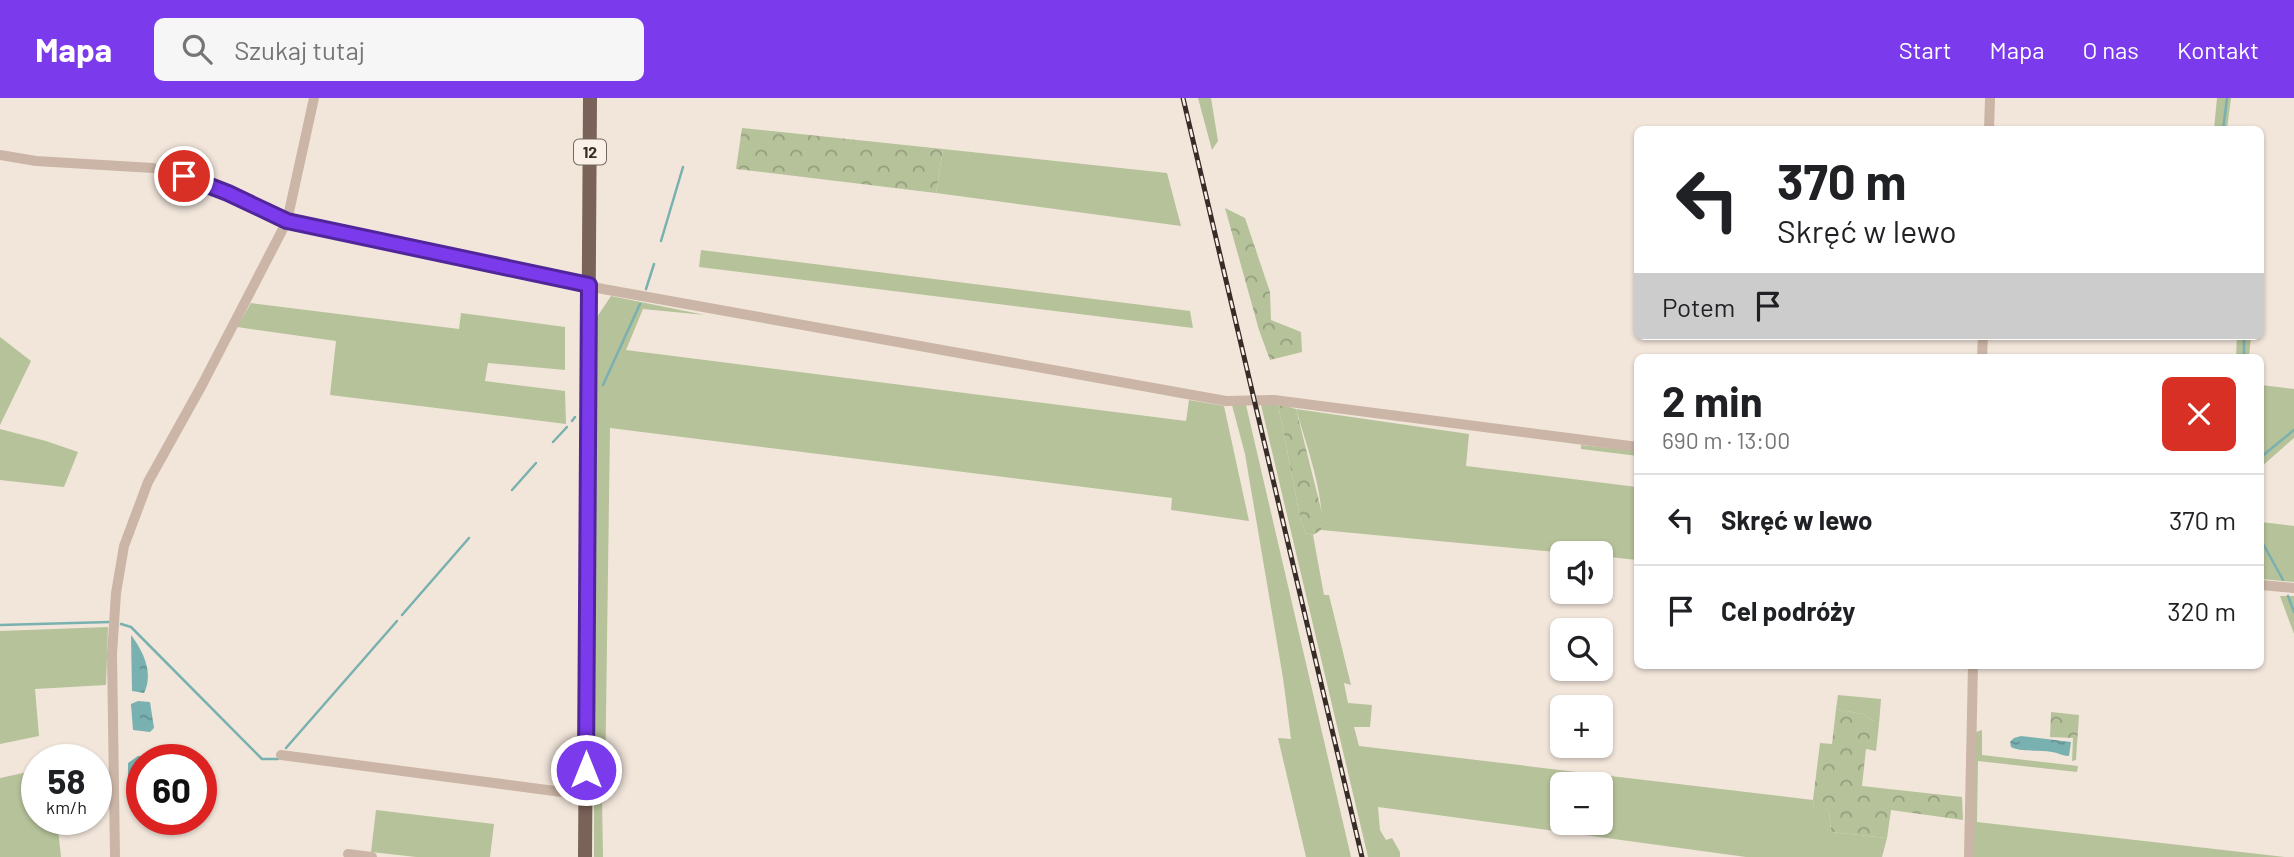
<!DOCTYPE html>
<html lang="pl">
<head>
<meta charset="utf-8">
<style>
	:root { --surface:#fff; --page:#f6f6f6; --text:#202124; --muted:#757577; --line:#e0e0e0; --accent:#7c3aed }
	body { margin:0; font-family:Barlow,sans-serif; background:var(--page); color:var(--text); height:100vh; display:flex; flex-direction:column; font-size:26px; white-space:nowrap }
	* { box-sizing:border-box; margin:0 }
	p { font-size:23px; color:var(--muted) }
	.icon { flex:none; width:38px; height:38px; fill:none; stroke:currentColor; stroke-width:2; stroke-linecap:round; stroke-linejoin:round }
	.map { position:relative; flex:1; overflow:hidden }
	.side { position:absolute; left:1634px; top:256px; width:630px; height:315px; display:flex; flex-direction:column; background:var(--surface); border-radius:10px; box-shadow:0 2px 5px #0004 }
	.side>* { flex:none }
	.hud { position:absolute; left:1634px; top:28px; width:630px; height:214px; border-radius:10px; box-shadow:0 2px 5px #0004; background:#fff; color:var(--text); overflow:hidden }
	.controls { position:absolute; left:1550px; top:443px; display:grid; gap:14px }
	.controls a { display:grid; place-items:center; width:63px; height:63px; border-radius:10px; background:var(--surface); box-shadow:0 2px 5px #0004; font-size:35px }
	.speed { position:absolute; left:21px; top:646px; display:flex; gap:14px; font-size:35px; font-weight:700; text-align:center }
	.speed>* { display:grid; place-content:center; width:91px; height:91px; border-radius:50%; background:var(--surface); box-shadow:0 2px 5px #0004; line-height:1 }
	.speed small { font-size:18px; font-weight:400 }
	.speed .limit { border:10px solid #d22; background:#fff; color:#111 }
	.pin { position:absolute; display:grid; place-items:center; width:60px; height:60px; color:#fff; margin:-30px; border:4px solid #fff; border-radius:50%; box-shadow:0 2px 7px #0007 }
	.me { position:absolute; width:77px; margin:-38px; rotate:0deg; stroke-linejoin:round; filter:drop-shadow(0 0 5px #0008) }
	.turn { display:flex; align-items:center; gap:24px; height:147px; padding:0 28px; font-size:32px }
	.turn .icon { width:91px; height:91px; stroke-width:2.5 }
	.turn b { display:block; font-size:49px; line-height:60px }
	.then { display:flex; align-items:center; height:66px; padding:0 28px; background:#0003; gap:14px; font-size:26px }
	.round { display:grid; place-items:center; flex:none; width:74px; height:74px; border-radius:10px; background:var(--page) }
	.head { display:flex; align-items:center; justify-content:space-between; height:119px; padding:0 28px }
	h1 { font-size:42px; font-weight:700; line-height:52px }
	ul { padding:0; list-style:none }
	li { display:flex; align-items:center; gap:21px; height:91px; padding:0 28px; border-top:2px solid var(--line) }
	li div { flex:1 }
	li b { display:block; font-size:26px }
	li em { font-style:normal }
	header { display:flex; align-items:center; gap:42px; box-sizing:border-box; height:98px; padding:0 35px; background:var(--accent); color:#fff }
	header strong { font-size:33px }
	nav { display:flex; gap:38px; margin-inline-start:auto; font-size:24px }
	.search { width:490px; height:63px; background:var(--page); display:flex; align-items:center; gap:18px; box-sizing:border-box; padding:0 24px; border-radius:10px; color:var(--muted); font-size:26px }
	.map>svg:first-child { display:block }
</style>
</head>
<body>
<header>
<strong>Mapa</strong>
<div class="search"><svg class="icon" aria-label="search" viewBox="0 0 24 24"><circle cx="10" cy="10" r="6"/><path d="M15 15l6 6"/></svg>Szukaj tutaj</div>
<nav><a>Start</a><a>Mapa</a><a>O nas</a><a>Kontakt</a></nav>
</header>
<div class="map">
<svg width="2294" height="759" viewBox="0 0 2294 759">
	<defs>
		<pattern id="forest-crowns" width="20" height="18" patternUnits="userSpaceOnUse" patternTransform="scale(1.75)"><rect width="20" height="18" fill="#b6c29a"/><path d="M2 6a3 3 0 1 1 6 0M12 15a3 3 0 1 1 6 0" fill="none" stroke="#959e7e"/></pattern>
		<pattern id="water-ripples" width="26" height="14" patternUnits="userSpaceOnUse" patternTransform="scale(1.75)"><rect width="26" height="14" fill="#79b0b0"/><path d="M2 4q2-2 4 0t4 0M15 11q2-2 4 0t4 0" fill="none" stroke="#648f8f"/></pattern>
	</defs>
	<rect width="100%" height="100%" fill="#f2e6db"/>
	<g fill="#b6c29a" fill-rule="evenodd">
		<polygon points="1198,0 1211,0 1218,43 1212,52"/>
		<polygon points="2217,0 2231,0 2227,31 2214,31"/>
		<polygon points="943,51 1167,75 1181,128 936,95"/>
		<polygon points="701,152 1190,213 1193,230 699,169"/>
		<polygon points="611,198 705,217 643,211 626,252 1186,323 1189,302 1224,308 1249,423 1171,412 1172,400 610,330 605,689 594,688 591,684 597,219"/>
		<polygon points="251,205 459,231 461,215 565,229 565,272 488,265 485,283 565,293 566,326 330,297 336,243 237,229"/>
		<polygon points="2237,238 2251,238 2249,259 2236,259"/>
		<polygon points="0,239 31,263 0,327"/>
		<polygon points="2261,287 2294,291 2294,340 2261,369"/>
		<path d="M1278,306L1301,424L1306,435L1313,437L1324,497H1329L1351,587L1344,585L1348,605L1372,607L1370,629H1354L1359,648L1813,702L1814,711L1829,713L1831,734L1887,740L1882,759H1746L1378,709L1380,732L1386,742L1392,740L1400,754V759H1368L1261,307ZM1563,686H1601V724H1563Z"/>
		<polygon points="1232,307 1246,307 1351,759 1306,759 1278,640 1291,641 1283,580 1245,356"/>
		<path d="M1296,311L1469,336L1466,368L1637,389L1638,385V467L1637,462L1601,458V455H1566L1321,432C1326,400 1305,343 1296,311Z"/>
		<polygon points="0,331 46,343 78,354 64,389 0,382"/>
		<polygon points="1581,347 1638,353 1638,358 1581,351"/>
		<polygon points="2261,424 2294,428 2294,484 2261,481"/>
		<polygon points="2280,498 2294,498 2294,536"/>
		<polygon points="108,529 106,587 35,591 39,638 0,646 0,533"/>
		<polygon points="1838,597 1881,601 1879,626 1862,616 1836,611"/>
		<polygon points="1982,632 1982,657 2078,668 2077,674 1978,663 1977,724 2285,759 1973,759 1976,634"/>
		<polygon points="37,672 37,721 59,721 57,722 61,759 0,759 0,680"/>
		<polygon points="594,696 602,699 603,759 594,759"/>
		<polygon points="376,712 494,726 490,759 416,759 371,754"/>
	</g>
	<g fill="url(#forest-crowns)">
		<polygon points="742,30 943,51 936,95 736,71"/>
		<polygon points="1225,110 1245,120 1270,194 1271,222 1301,234 1302,254 1270,262 1259,232"/>
		<polygon points="1278,306 1296,311 1323,419 1321,432 1313,437 1306,435 1301,424"/>
		<polygon points="1836,611 1862,616 1879,626 1876,653 1866,651 1862,688 1962,699 1963,722 1891,712 1887,740 1831,734 1829,713 1814,712 1813,702 1820,645 1832,646"/>
		<polygon points="2051,614 2079,617 2076,662 2072,663 2073,640 2050,639"/>
	</g>
	<g fill="url(#water-ripples)">
		<path d="M131,537C143,553 154,575 144,595L132,593Z"/>
		<polygon points="138,603 150,604 154,630 150,634 133,632 131,606"/>
		<path d="M2021,638L2071,644L2069,658C2063,658 2059,655 2052,654C2038,651 2024,655 2011,649L2010,644L2014,640Z"/>
		<polygon points="138,658 172,658 174,661 142,662 142,701 128,696 128,665"/>
	</g>
	<g fill="none" stroke-linecap="round" stroke-linejoin="round">
		<g stroke="#79b0b0" stroke-width="2.5">
			<polyline points="2223,32 2227,0"/>
			<polyline points="661,143 683,69"/>
			<polyline points="646,191 654,166"/>
			<polyline points="2244,259 2244,238"/>
			<polyline points="603,287 640,206"/>
			<polyline points="572,323 575,319"/>
			<polyline points="553,344 567,329"/>
			<polyline points="2261,359 2294,332"/>
			<polyline points="512,392 536,365"/>
			<polyline points="2261,442 2283,482"/>
			<polyline points="2288,498 2294,514"/>
			<polyline points="402,517 469,440"/>
			<polyline points="121,526 131,529 262,661 278,661"/>
			<polyline points="0,527 110,524"/>
			<polyline points="286,650 397,523"/>
		</g>
		<g stroke="#cbb5a6" stroke-width="10">
			<polyline points="1989,32 1990,0"/>
			<polyline points="0,57 36,63 153,70 184,78 228,95 287,123 603,191 1226,303 1274,302 1638,349"/>
			<polyline points="1982,259 1983,238"/>
			<polyline points="2261,487 2294,490"/>
			<polyline points="281,657 585,697"/>
			<polyline points="348,756 372,759"/>
			<polyline points="115,759 112,556 116,495 124,448 148,384 202,287 287,123 314,0"/>
			<polyline points="1969,759 1973,567"/>
		</g>
		<polyline stroke="#796258" stroke-width="14" points="585,759 590,0"/>
		<g stroke="#372c27" stroke-width="5">
			<polyline id="rail" points="1183,0 1362,759"/>
		</g>
		<use href="#rail" stroke="#faf0e7" stroke-width="2.5" stroke-dasharray="8" stroke-linecap="butt"/>
	</g>
	<g fill="none" stroke-linecap="round" stroke-linejoin="round">
		<g stroke="#51269a" stroke-width="18">
			<polyline id="route" points="184,78 228,95 287,123 589,187 586,672"/>
		</g>
		<use href="#route" stroke="#7c3aed" stroke-width="12"/>
	</g>
	<g text-anchor="middle" stroke-width="5" stroke-linejoin="round" paint-order="stroke">
		<rect fill="#faf0e7" stroke="#726761" stroke-width="2" x="574" y="41.5" width="32" height="25" rx="5"/>
		<g font-size="16" font-weight="bold" fill="#372c27">
			<text x="590" y="60">12</text>
		</g>
	</g>
</svg>
<div class="controls">
<a><svg class="icon" aria-label="sound" viewBox="0 0 24 24"><path d="M4 9h4l5-4v14l-5-4H4zM17 9q2 3 0 6"/></svg></a>
<a><svg class="icon" aria-label="search" viewBox="0 0 24 24"><circle cx="10" cy="10" r="6"/><path d="M15 15l6 6"/></svg></a>
<a>+</a>
<a>−</a>
</div>
<div class="speed"><div>58<small>km/h</small></div><div class="limit">60</div></div>
<div class="pin" style="left:184px;top:78px;background:#d93025"><svg class="icon" aria-label="arrive" viewBox="0 0 24 24"><path d="M6 21V4h12l-3 4 3 4H6"/></svg></div>
<svg class="me" style="left:586px;top:672px" viewBox="-20 -20 40 40"><circle r="17" fill="#7c3aed" stroke="#fff" stroke-width="3"/><path d="M0-11L8 9 0 5-8 9z" fill="#fff"/></svg>
<div class="hud">
<div class="turn"><svg class="icon" aria-label="left" viewBox="0 0 24 24"><path d="M17 20v-9H6M10 6l-5 5 5 5"/></svg><div><b>370 m</b>Skręć w lewo</div></div>
<div class="then">Potem<svg class="icon" aria-label="arrive" viewBox="0 0 24 24"><path d="M6 21V4h12l-3 4 3 4H6"/></svg></div>
</div>
<section class="side">
<div class="head"><div><h1>2 min</h1><p>690 m · 13:00</p></div><a class="round" style="background:#d93025;color:#fff"><svg class="icon" aria-label="close" viewBox="0 0 24 24"><path d="M6 6l12 12M18 6L6 18"/></svg></a></div>
<ul>
<li><svg class="icon" aria-label="left" viewBox="0 0 24 24"><path d="M17 20v-9H6M10 6l-5 5 5 5"/></svg><div><b>Skręć w lewo</b></div><em>370 m</em></li>
<li><svg class="icon" aria-label="arrive" viewBox="0 0 24 24"><path d="M6 21V4h12l-3 4 3 4H6"/></svg><div><b>Cel podróży</b></div><em>320 m</em></li>
</ul>
</section>
</div>
</body>
</html>
